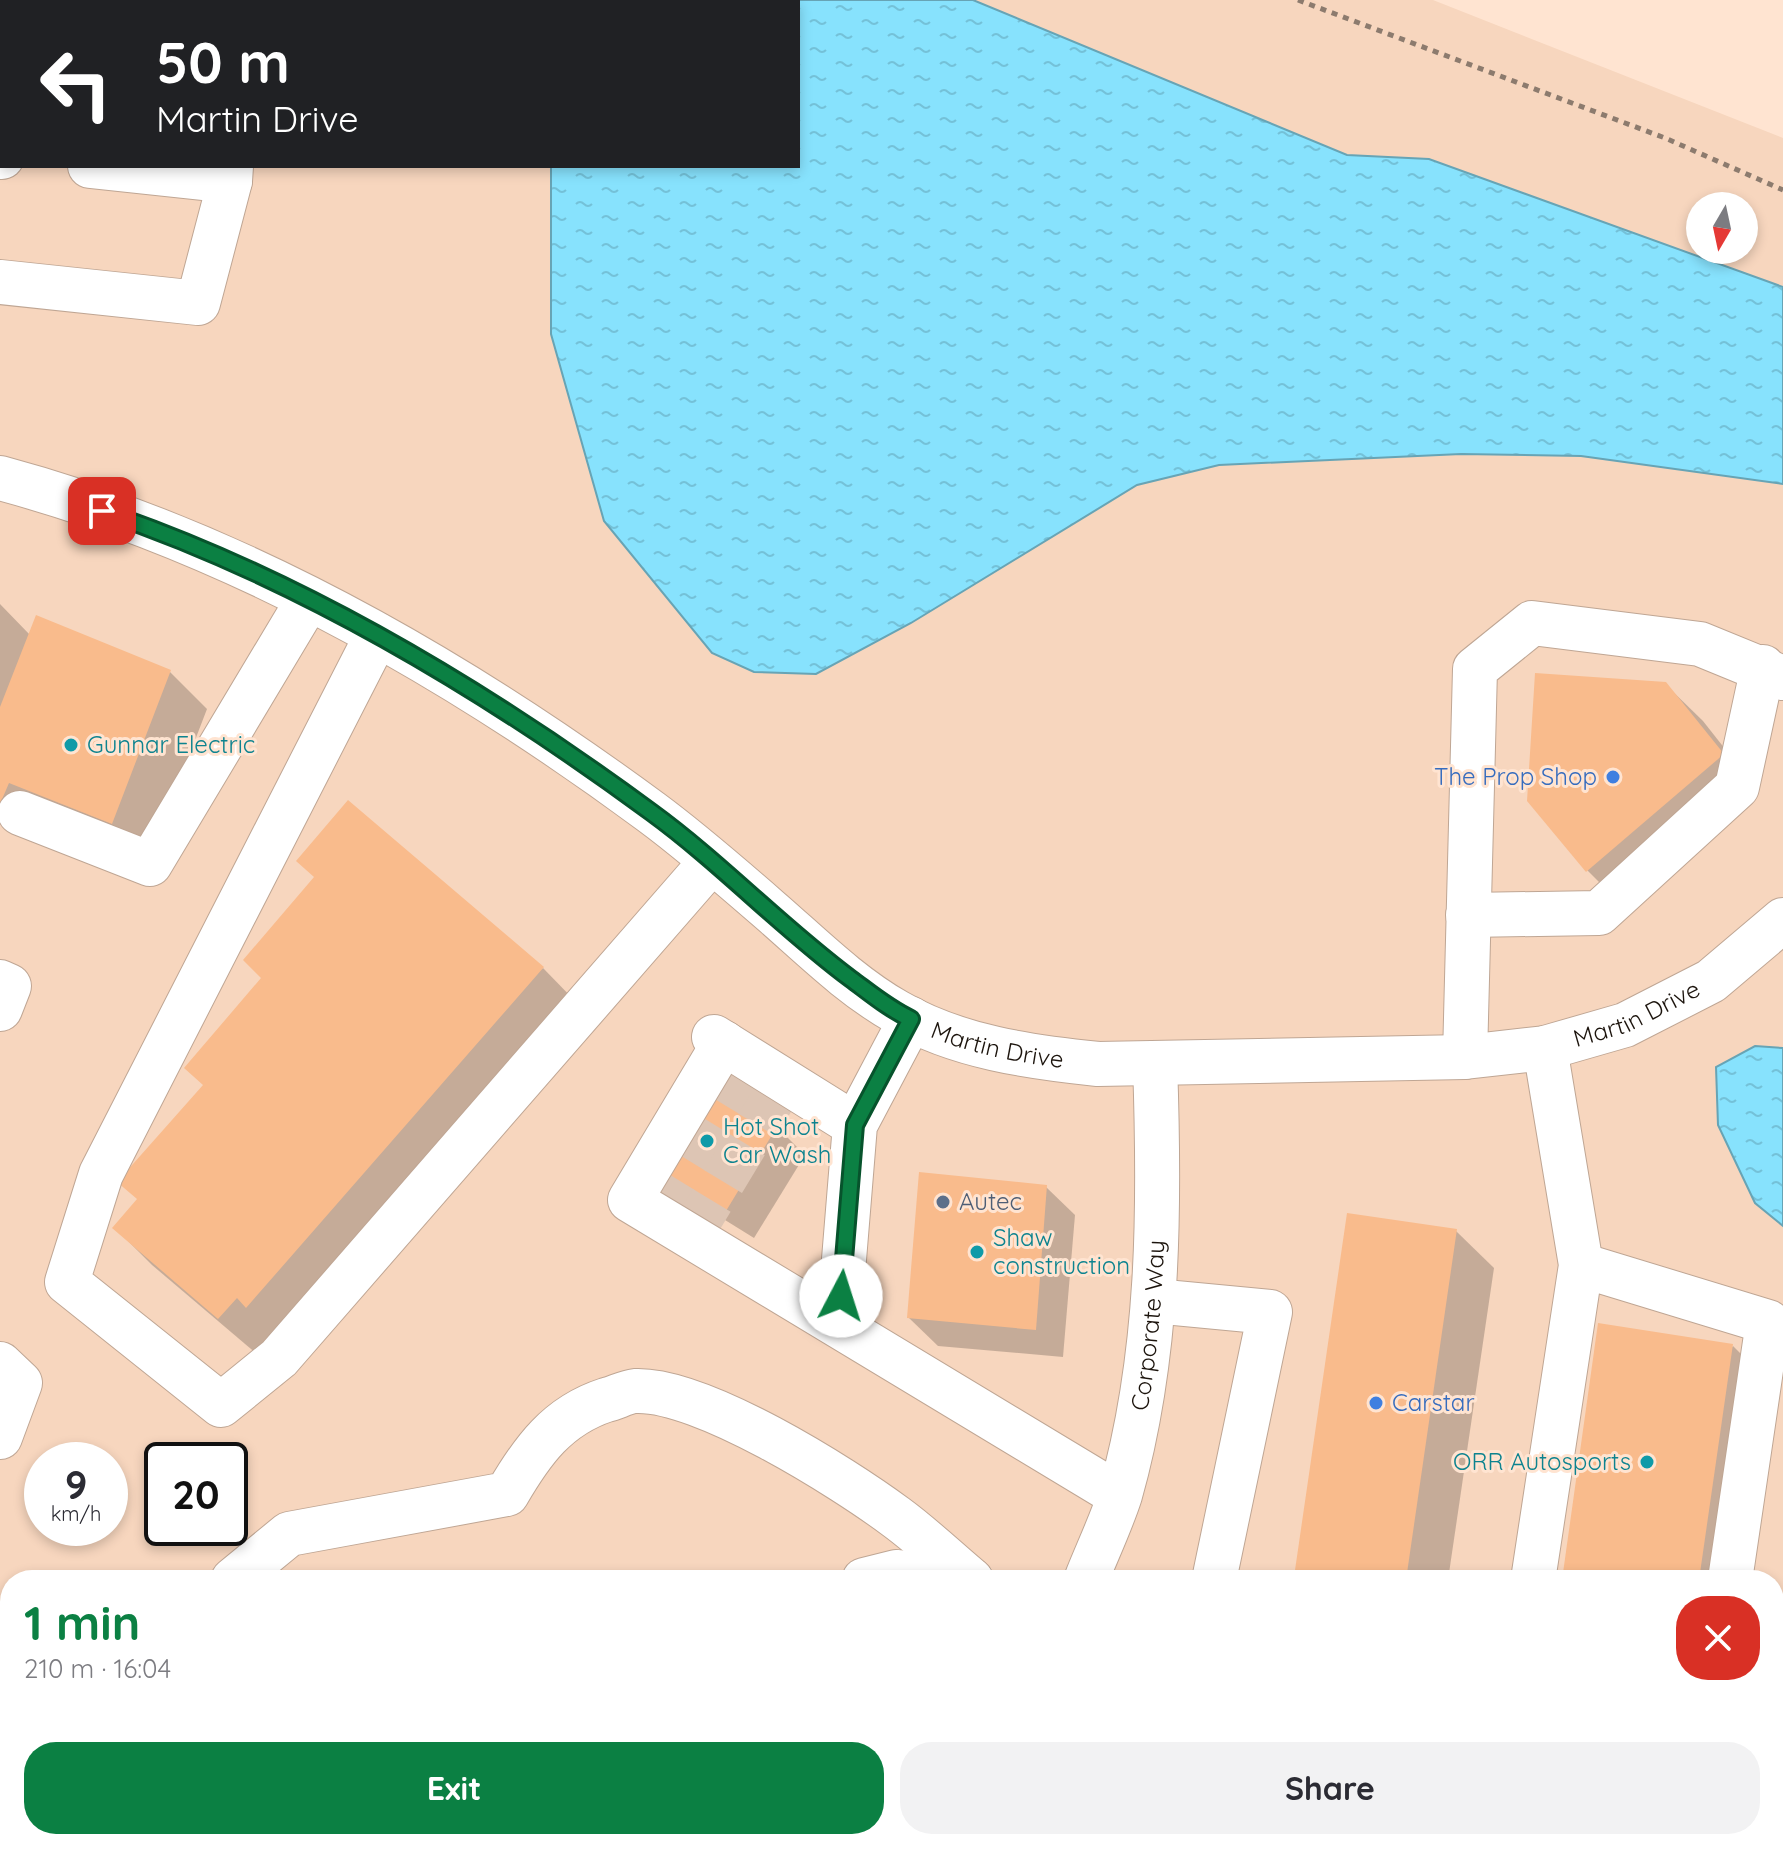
<!DOCTYPE html>
<html lang="en">
<head>
<meta charset="utf-8">
<style>
	:root { --surface:#fff; --page:#f2f2f3; --text:#2b2b33; --muted:#7c7c81; --accent:#0b8043 }
	body { margin:0; font-family:Quicksand,sans-serif; background:var(--page); color:var(--text); height:100vh; display:flex; flex-direction:column; font-size:30px; white-space:nowrap }
	* { box-sizing:border-box; margin:0 }
	p { font-size:26px; color:var(--muted) }
	.icon { flex:none; width:44px; height:44px; fill:none; stroke:currentColor; stroke-width:2; stroke-linecap:round; stroke-linejoin:round }
	.map { position:relative; flex:1; overflow:hidden }
	.panel { position:absolute; left:0px; top:1570px; width:1784px; height:280px; display:flex; flex-direction:column; background:var(--surface); border-radius:32px 32px 0 0; box-shadow:0 4px 12px #0003 }
	.panel>* { flex:none }
	.hud { position:absolute; left:0px; top:0px; width:800px; height:168px; box-shadow:0 4px 12px #0003; background:#202124; color:#fff; overflow:hidden }
	.needle { width:52px; rotate:189deg }
	.buttons { position:absolute; left:1686px; top:192px; display:grid; gap:16px }
	.buttons a { display:grid; place-items:center; width:72px; height:72px; border-radius:50%; background:var(--surface); box-shadow:0 4px 12px #0003; font-size:40px }
	.speed { position:absolute; left:24px; top:1442px; display:flex; gap:16px; font-size:40px; font-weight:700; text-align:center }
	.speed>* { display:grid; place-content:center; width:104px; height:104px; border-radius:50%; background:var(--surface); box-shadow:0 4px 12px #0003; line-height:1 }
	.speed small { font-size:20px; font-weight:400 }
	.speed .limit { border:4px solid #111; border-radius:12px; background:#fff; color:#111 }
	.pin { position:absolute; display:grid; place-items:center; width:68px; height:68px; color:#fff; margin:-34px; border-radius:16px; box-shadow:0 4px 12px #0006 }
	.me { position:absolute; width:88px; margin:-44px; rotate:5deg; stroke-linejoin:round; filter:drop-shadow(0 0 6px #0008) }
	.turn { display:flex; align-items:center; gap:28px; height:168px; padding:0 24px; font-size:36px }
	.turn .icon { width:104px; height:104px; stroke-width:2.5 }
	.turn b { display:block; font-size:56px; line-height:68px }
	.round { display:grid; place-items:center; flex:none; width:84px; height:84px; border-radius:32px; background:var(--page) }
	.summary { display:flex; align-items:center; justify-content:space-between; height:136px; padding:0 24px }
	h1 { font-size:48px; font-weight:700; line-height:60px; color:var(--accent) }
	.primary-button { display:flex; gap:16px; margin-top:auto; padding:16px 24px }
	.primary-button a { flex:1; height:92px; border-radius:32px; background:var(--accent); color:#fff; font-size:32px; font-weight:700; line-height:92px; text-align:center }
	.primary-button a+a { background:var(--page); color:var(--text) }
	.map>svg:first-child { display:block }
</style>
</head>
<body>
<div class="map">
<svg width="1783" height="1850" viewBox="0 0 1783 1850">
	<defs>
		<pattern id="water-ripples" width="26" height="14" patternUnits="userSpaceOnUse" patternTransform="scale(2)"><rect width="26" height="14" fill="#87e2fd"/><path d="M2 4q2-2 4 0t4 0M15 11q2-2 4 0t4 0" fill="none" stroke="#74c1d8"/></pattern>
	</defs>
	<rect width="100%" height="100%" fill="#ffe4d1"/>
	<path fill="#f7d6be" fill-rule="evenodd" d="M0,0H1433L1783,138V1730L1774,1802V1580H10V1840H1769L1768,1850H0ZM2,2H798V166H2ZM1700,206H1744V250H1700ZM42,1460H110V1528H42ZM162,1460H230V1528H162Z"/>
	<g fill="url(#water-ripples)" stroke="#67a4b5" stroke-width="2">
		<polygon points="551,0 973,0 1347,155 1429,159 1783,287 1783,484 1581,456 1461,454 1219,465 1137,485 911,623 816,674 754,672 712,653 604,521 551,334 551,166 798,166 798,2"/>
		<polygon points="1755,1046 1783,1048 1783,1226 1755,1203 1718,1125 1716,1067"/>
	</g>
	<g fill="#0003">
		<polygon points="0,0 365,0 2,2 2,43"/>
		<polygon points="0,604 30,635 170,672 207,709 149,860 6,828 0,822"/>
		<polygon points="1665,684 1703,721 1759,792 1625,908 1588,871 1529,800"/>
		<polygon points="543,968 579,1005 257,1354 152,1265 115,1228"/>
		<polygon points="777,1127 805,1155 754,1238 667,1184 639,1156"/>
		<polygon points="1046,1187 1075,1215 1063,1357 938,1346 909,1318"/>
		<polygon points="1456,1231 1494,1268 1448,1580 1300,1580 1296,1577"/>
		<polygon points="1733,1346 1770,1383 1741,1580 1564,1580"/>
		<polygon points="237,1840 715,1840 726,1850 249,1850"/>
	</g>
	<g fill="#f9bb8c">
		<polygon points="36,615 171,670 112,824 9,783 0,804 0,707"/>
		<polygon points="1535,673 1666,682 1724,754 1586,872 1527,801"/>
		<polygon points="348,800 544,967 246,1308 237,1298 218,1319 112,1228 137,1199 117,1182 203,1085 184,1068 261,978 243,960 314,877 296,861"/>
		<polygon points="689,1069 778,1125 726,1211 636,1156"/>
		<polygon points="919,1172 1047,1185 1036,1330 907,1318"/>
		<polygon points="1347,1213 1457,1229 1406,1580 1294,1577"/>
		<polygon points="1598,1323 1733,1344 1699,1580 1562,1580"/>
		<polygon points="239,1840 718,1840 727,1848 251,1850"/>
	</g>
	<g fill="none" stroke-linecap="round" stroke-linejoin="round">
		<g stroke="#ddc5b4" stroke-width="44" stroke-dasharray="44 22" stroke-linecap="butt">
			<polyline points="653,1216 749,1059"/>
			<polyline points="689,1238 784,1081"/>
		</g>
		<g stroke="#bfa694" stroke-width="46">
			<g id="minor">
				<polyline points="0,156 2,157"/>
				<polyline points="90,166 230,181 231,166"/>
				<polyline points="0,282 198,303 230,181"/>
				<path id="s1" d="M0,478C235,541 456,668 651,812C693,843 734,879 773,913C812,947 851,986 897,1012C957,1047 1030,1057 1098,1064L1465,1057L1545,1048L1625,1025L1711,981L1783,920"/>
				<polyline points="377,635 101,1174 67,1282 221,1405 279,1358 711,862"/>
				<polyline points="20,813 150,864 308,600"/>
				<polyline points="1468,915 1599,913 1737,787 1763,667"/>
				<polyline points="0,982 9,986 0,1009"/>
				<polyline points="714,1037 855,1125"/>
				<polyline points="724,1043 630,1200 1119,1495"/>
				<polyline points="1465,1057 1475,669 1532,623 1700,644 1783,678"/>
				<polyline points="1581,1265 1768,1322 1730,1580"/>
				<polyline points="841,1296 855,1125 911,1019"/>
				<polyline points="1154,1301 1270,1312 1214,1580"/>
				<polyline points="0,1364 20,1383 0,1437"/>
				<path d="M233,1580L289,1534L507,1494C532,1451 557,1416 606,1400C615,1398 626,1392 635,1391C701,1388 842,1477 896,1517C922,1536 946,1559 971,1580"/>
				<polyline points="864,1580 896,1572 971,1580"/>
				<path id="s2" d="M1086,1580C1097,1552 1111,1523 1120,1495C1160,1354 1160,1207 1155,1063"/>
				<polyline points="1533,1580 1581,1265 1545,1048"/>
				<polyline points="90,1840 95,1850"/>
				<polyline points="918,1850 928,1840"/>
			</g>
		</g>
		<polyline stroke="#8c7b6e" stroke-width="5" stroke-dasharray="6 6" stroke-linecap="butt" points="1298,0 1665,138 1783,190"/>
		<use href="#minor" stroke="#fff" stroke-width="44"/>
	</g>
	<g fill="none" stroke-linecap="round" stroke-linejoin="round">
		<g stroke="#07532c" stroke-width="20">
			<path id="route" d="M102,511C299,578 484,689 651,812C721,863 781,927 851,979C870,993 889,1009 911,1019L855,1125L841,1296"/>
		</g>
		<use href="#route" stroke="#0b8043" stroke-width="14"/>
	</g>
	<g fill="#0f9aa8" stroke="#ffe4d1" stroke-width="3">
		<circle cx="71" cy="745" r="8"/>
		<circle cx="707" cy="1141" r="8"/>
		<circle cx="977" cy="1252" r="8"/>
		<circle cx="1647" cy="1462" r="8"/>
	</g>
	<g fill="#3f7fe0" stroke="#ffe4d1" stroke-width="3">
		<circle cx="1613" cy="777" r="8"/>
		<circle cx="1376" cy="1403" r="8"/>
	</g>
	<circle fill="#5c6f8a" stroke="#ffe4d1" stroke-width="3" cx="943" cy="1202" r="8"/>
	<g text-anchor="middle" stroke-width="6" stroke-linejoin="round" paint-order="stroke">
		<g font-size="24" fill="#0d838f" stroke="#ffe4d1" text-anchor="start">
			<text x="87" y="753">Gunnar Electric</text>
			<text x="723" y="1135">Hot Shot<tspan x="723" dy="28">Car Wash</tspan></text>
			<text x="993" y="1246">Shaw<tspan x="993" dy="28">construction</tspan></text>
			<text x="1631" y="1470" text-anchor="end">ORR Autosports</text>
		</g>
		<g font-size="24" fill="#366cbe" stroke="#ffe4d1" text-anchor="end">
			<text x="1597" y="785">The Prop Shop</text>
			<text x="1392" y="1411" text-anchor="start">Carstar</text>
		</g>
		<g font-size="24" fill="#1c140d" stroke="#ffe4d1">
			<text dy="8" stroke="none"><textPath href="#s1" startOffset="1808">Martin Drive</textPath></text>
			<text dy="8" stroke="none"><textPath href="#s1" startOffset="1160">Martin Drive</textPath></text>
			<text dy="8" stroke="none"><textPath href="#s2" startOffset="264">Corporate Way</textPath></text>
		</g>
		<g font-size="24" fill="#4e5e75" stroke="#ffe4d1" text-anchor="start">
			<text x="959" y="1210">Autec</text>
		</g>
	</g>
</svg>
<div class="buttons">
<a><svg class="needle" viewBox="-14 -14 28 28"><path d="M0-13l5 13h-10z" fill="#e53935"/><path d="M0 13l5-13h-10z" fill="#7c7c81"/></svg></a>
</div>
<div class="speed"><div>9<small>km/h</small></div><div class="limit">20</div></div>
<div class="pin" style="left:102px;top:511px;background:#d93025"><svg class="icon" aria-label="arrive" viewBox="0 0 24 24"><path d="M6 21V4h12l-3 4 3 4H6"/></svg></div>
<svg class="me" style="left:841px;top:1296px" viewBox="-20 -20 40 40"><circle r="19" fill="#fff"/><path d="M0-13L10 11 0 6-10 11z" fill="#0b8043"/></svg>
<div class="hud">
<div class="turn"><svg class="icon" aria-label="left" viewBox="0 0 24 24"><path d="M17 20v-9H6M10 6l-5 5 5 5"/></svg><div><b>50 m</b>Martin Drive</div></div>
</div>
<section class="panel">
<div class="summary"><div><h1>1 min</h1><p>210 m · 16:04</p></div><a class="round" style="background:#d93025;color:#fff"><svg class="icon" aria-label="close" viewBox="0 0 24 24"><path d="M6 6l12 12M18 6L6 18"/></svg></a></div>
<div class="primary-button"><a>Exit</a><a>Share</a></div>
</section>
</div>
</body>
</html>
